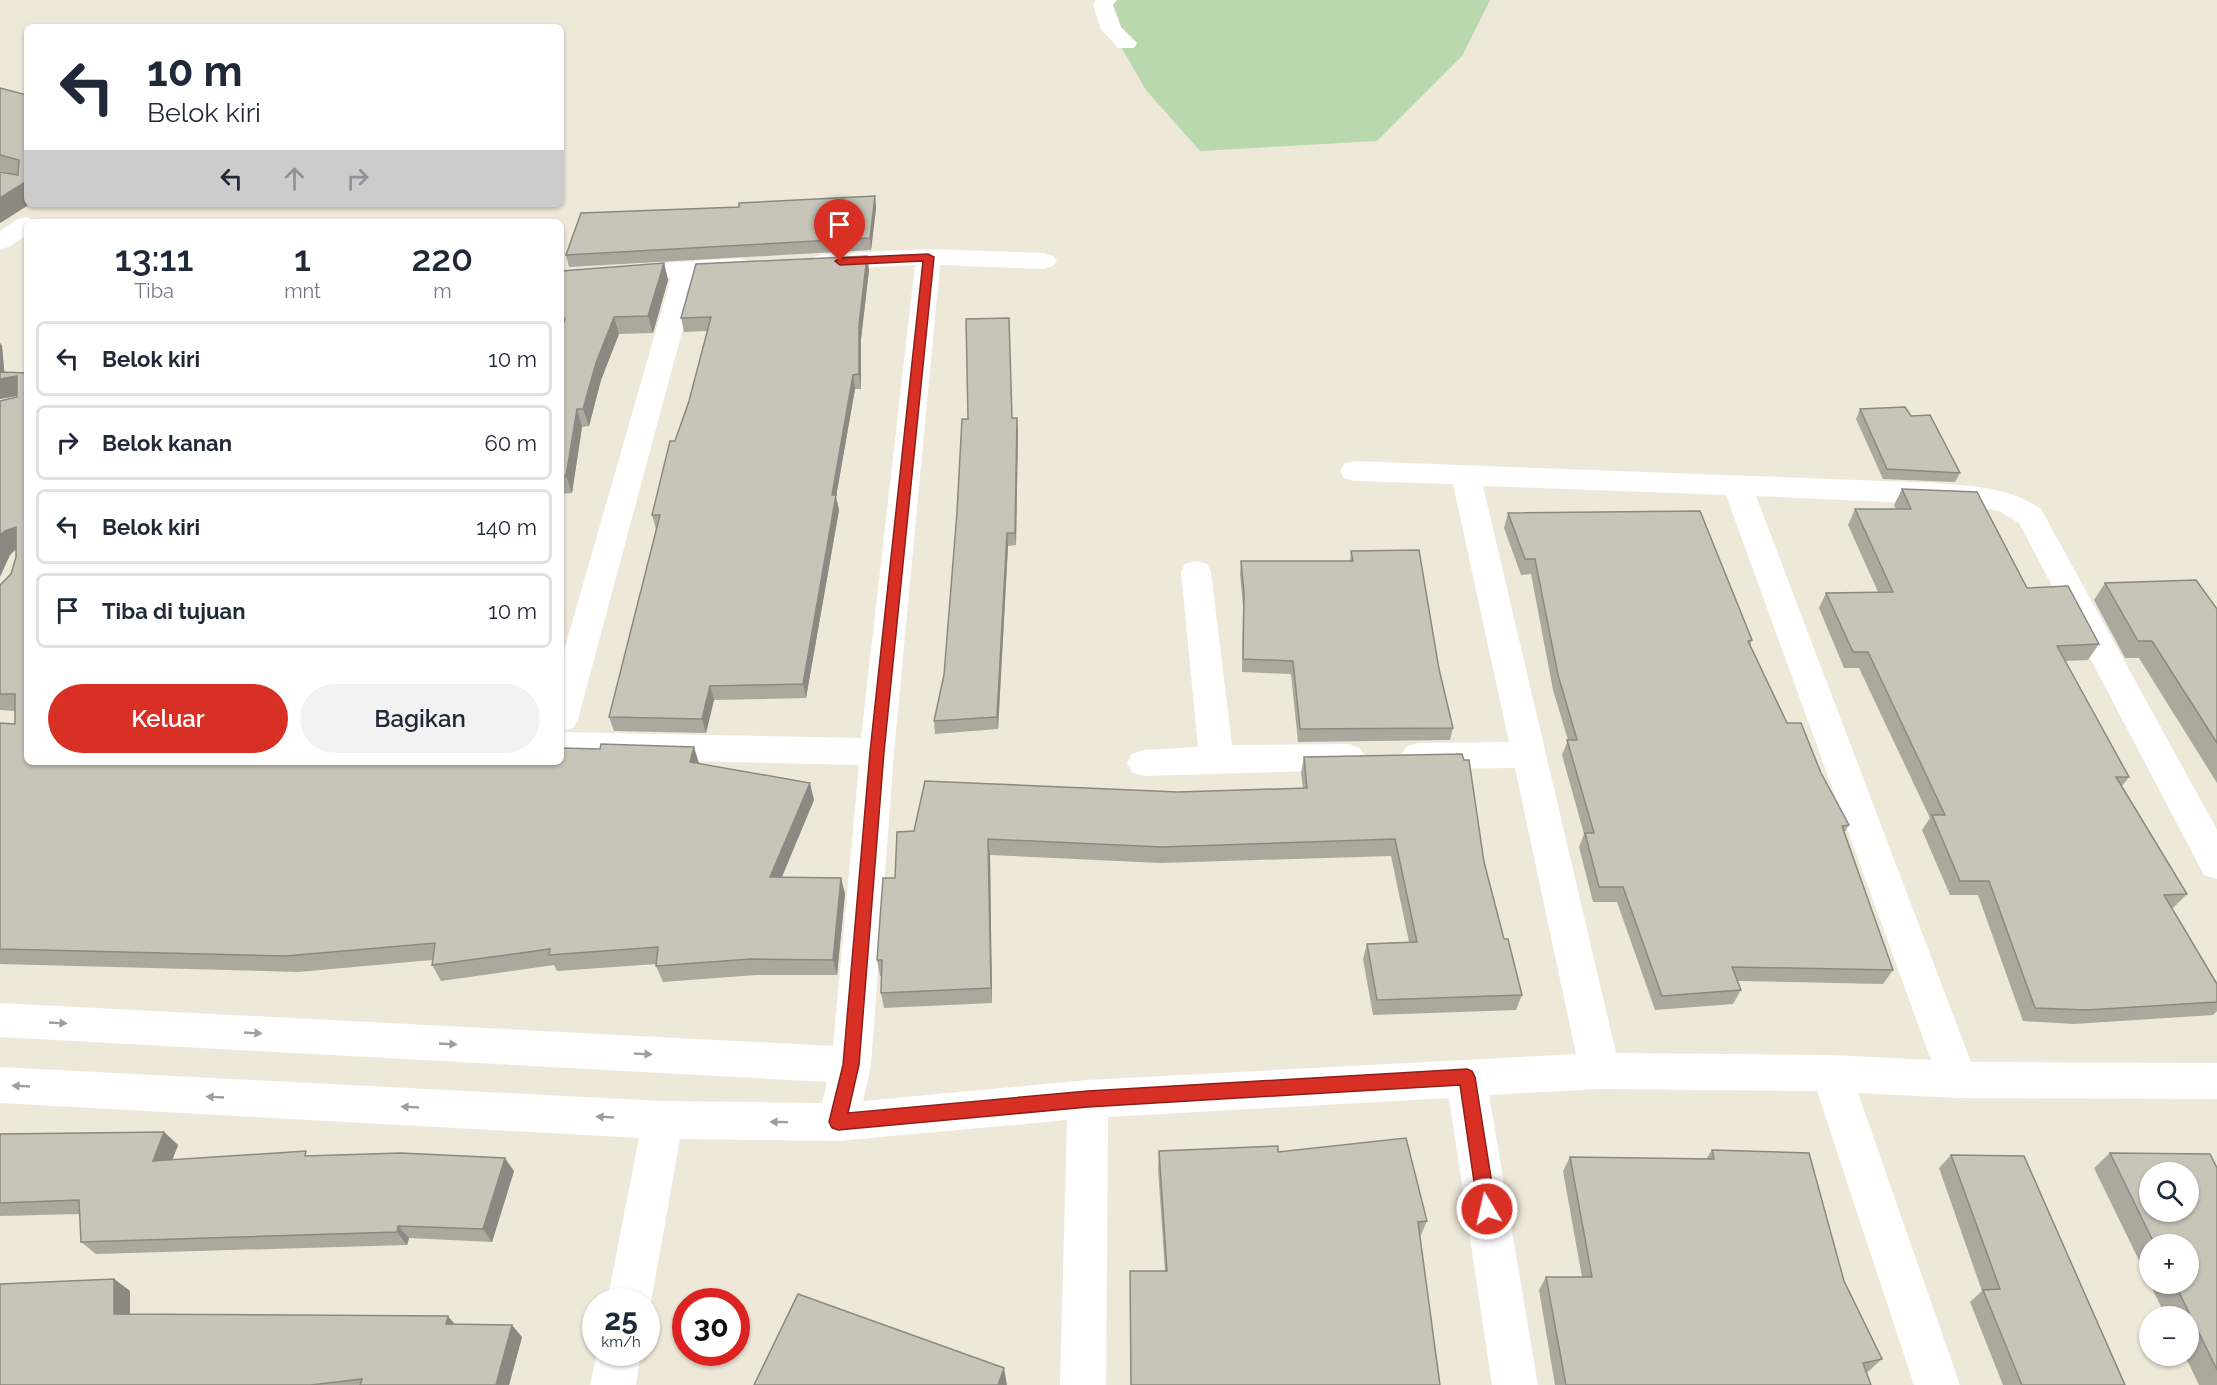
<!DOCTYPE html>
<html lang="id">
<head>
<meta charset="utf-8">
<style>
	:root { --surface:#fff; --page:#f2f2f3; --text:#1f2937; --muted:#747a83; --line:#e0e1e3; --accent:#d93025 }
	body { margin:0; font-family:Raleway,sans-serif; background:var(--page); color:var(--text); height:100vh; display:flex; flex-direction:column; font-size:22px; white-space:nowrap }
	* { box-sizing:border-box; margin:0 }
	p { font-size:20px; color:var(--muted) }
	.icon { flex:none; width:33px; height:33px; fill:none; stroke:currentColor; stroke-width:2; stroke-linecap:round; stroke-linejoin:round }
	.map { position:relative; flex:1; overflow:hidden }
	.side { position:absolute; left:24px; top:219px; width:540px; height:546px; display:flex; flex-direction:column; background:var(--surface); border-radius:9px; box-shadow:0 2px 4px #0004 }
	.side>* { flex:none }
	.banner { position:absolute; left:24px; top:24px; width:540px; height:183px; border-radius:9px; box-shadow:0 2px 4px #0004; background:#fff; color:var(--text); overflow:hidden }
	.controls { position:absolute; left:2139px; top:1162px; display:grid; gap:12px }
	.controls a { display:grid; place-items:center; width:60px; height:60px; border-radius:50%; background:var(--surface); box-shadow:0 2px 4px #0004; font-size:30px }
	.speed { position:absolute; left:582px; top:1288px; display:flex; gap:12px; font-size:30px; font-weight:700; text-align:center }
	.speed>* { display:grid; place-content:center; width:78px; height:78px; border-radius:50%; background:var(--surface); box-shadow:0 2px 4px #0004; line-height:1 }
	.speed small { font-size:15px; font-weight:400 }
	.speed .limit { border:9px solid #d22; background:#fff; color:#111 }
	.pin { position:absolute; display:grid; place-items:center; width:51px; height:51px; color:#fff; margin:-62px -26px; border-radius:50% 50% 50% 0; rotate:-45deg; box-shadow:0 0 6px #0007 }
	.pin .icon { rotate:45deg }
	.me { position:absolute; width:66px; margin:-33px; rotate:351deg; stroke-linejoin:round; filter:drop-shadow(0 0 4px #0008) }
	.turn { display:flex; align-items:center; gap:21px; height:126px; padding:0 24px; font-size:27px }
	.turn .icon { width:78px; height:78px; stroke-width:2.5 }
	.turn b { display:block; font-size:42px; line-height:51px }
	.lanes { display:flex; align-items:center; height:57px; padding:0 24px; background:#0003; justify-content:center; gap:30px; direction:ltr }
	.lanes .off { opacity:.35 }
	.eta { display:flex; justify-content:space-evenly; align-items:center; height:102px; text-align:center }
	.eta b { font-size:36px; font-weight:600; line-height:42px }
	.action { display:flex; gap:12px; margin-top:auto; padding:12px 24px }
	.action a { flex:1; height:69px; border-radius:36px; background:var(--accent); color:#fff; font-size:24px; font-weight:600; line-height:69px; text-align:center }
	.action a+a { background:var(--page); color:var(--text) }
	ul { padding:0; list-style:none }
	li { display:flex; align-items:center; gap:18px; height:75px; margin:0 12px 9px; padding:0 12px; border:3px solid var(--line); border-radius:9px }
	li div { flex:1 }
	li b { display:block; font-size:22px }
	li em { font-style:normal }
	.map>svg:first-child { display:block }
</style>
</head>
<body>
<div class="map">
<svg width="2217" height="1385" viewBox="0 0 2217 1385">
	<rect width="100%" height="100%" fill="#ede8d8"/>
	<polygon fill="#b9d8ad" points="1111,0 1490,0 1462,56 1377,141 1200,151 1146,90 1116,38"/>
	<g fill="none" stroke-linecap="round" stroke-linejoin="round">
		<g fill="#fff" fill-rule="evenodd">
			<polygon points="1096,0 1117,0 1113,5 1121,27 1137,43 1134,48 1118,48 1101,29 1093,5"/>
			<polygon points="27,217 38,222 27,222 27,235 9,247 0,249 0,231 18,219"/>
			<path d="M928,249L1044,253L1053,256L1057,261L1053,266L1044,269L940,265L894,752L871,1065L863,1101L1088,1080L1576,1054L1515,768L1418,769L1406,765L1401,756L1406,747L1418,743L1509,742L1453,484L1354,481L1344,478L1340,471L1344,464L1354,461L1936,483C1972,486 2009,487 2041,509L2217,830V879L2204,875L2019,523L1999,511L1973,506L1756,496L1971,1062L2217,1063V1099L1958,1098L1858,1093L1960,1385H1914L1817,1091L1600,1089L1489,1095L1538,1385H1492L1449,1098L1108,1117L1106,1385H1060L1067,1120L838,1141L680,1139L651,1302L646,1313V1302H607L639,1138L0,1103V1067L663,1101L822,1103L827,1082L0,1037V1003L833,1046L859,765L561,758V732L861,738L915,265L823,270L814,267L810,262L814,257L823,254ZM1483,486L1726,495L1931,1060L1831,1055L1616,1053Z"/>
			<polygon points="739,258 748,261 752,266 748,271 697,276 578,719 573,728 561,732 561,661 671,278 561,286 561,270"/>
			<polygon points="1196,561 1207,564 1211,572 1232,745 1348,744 1360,748 1365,757 1360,766 1348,770 1144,776 1132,772 1127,763 1132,754 1144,750 1198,747 1181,572 1185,564"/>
			<polygon points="597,1353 641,1353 636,1385 590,1385"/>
		</g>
	</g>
	<g fill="#aba99e">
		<polygon points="0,88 27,95 27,204 30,204 0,223 18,175 0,171"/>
		<polygon points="875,196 876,208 871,250 569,267 566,255 739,207"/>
		<polygon points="867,256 869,270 861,339 861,389 855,389 836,497 839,510 806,698 714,700 706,733 614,731 609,717 656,529 652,515 675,441 689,401 707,331 684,332 681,318"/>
		<polygon points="664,263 668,280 653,333 619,334 601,380 589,426 582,427 572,493 561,494 561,271"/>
		<polygon points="0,343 2,346 4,372 27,373 27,762 699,764 814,800 782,877 841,878 845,894 837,975 756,975 663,982 656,966 656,964 557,971 554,965 441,981 432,965 432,960 298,972 0,964 0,723 15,724 15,711 0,710 0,585 11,574 16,557 16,549 10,555 17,397 17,396 0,399"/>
		<polygon points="1860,409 1911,416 1960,473 1955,482 1883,479 1856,419"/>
		<polygon points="1012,418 1017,418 1018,430 1016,545 1008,546 998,729 935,734 934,721 944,675 957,512"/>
		<polygon points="1902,489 2099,644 2088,660 2065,661 2129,777 2122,786 2187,894 2173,908 2172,908 2217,984 2217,1011 2213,1015 2074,1024 2023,1021 1978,895 1950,895 1922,830 1930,818 1859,668 1844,668 1819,608 1826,593 1878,592 1848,525 1855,509 1896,509 1894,505"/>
		<polygon points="1508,513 1752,640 1750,645 1787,723 1821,773 1849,825 1844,833 1893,970 1883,984 1738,981 1741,990 1733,1004 1655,1010 1617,902 1593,902 1579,847 1584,834 1562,755 1568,740 1553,690 1531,574 1521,575 1504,528"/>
		<polygon points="1351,551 1439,669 1453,728 1450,740 1298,742 1291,674 1242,672 1243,606 1240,574 1241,561 1350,561"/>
		<polygon points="2105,583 2217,609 2217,783 2139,658 2125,658 2094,600"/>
		<polygon points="1304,757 1484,862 1504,939 1522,995 1516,1010 1373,1015 1363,959 1367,944 1409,942 1391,856 1161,863 990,855 992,1003 884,1008 881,993 881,976 880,976 877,960 895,878 914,831 1178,792 1303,788 1301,773"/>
		<polygon points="164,1132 178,1145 172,1160 311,1156 514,1171 492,1242 409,1238 407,1245 96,1254 81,1242 80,1214 0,1216 0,1134"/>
		<polygon points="1712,1150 1844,1281 1882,1359 1869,1371 1867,1372 1871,1385 1555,1385 1539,1290 1546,1277 1582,1277 1563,1171 1570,1157 1706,1159"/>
		<polygon points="1159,1151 1278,1152 1427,1221 1420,1237 1440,1385 1131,1385 1130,1271 1165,1271 1158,1169"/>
		<polygon points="2110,1153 2217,1168 2217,1385 2199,1385 2185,1356 2188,1356 2188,1317 2166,1317 2150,1284 2188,1284 2188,1245 2150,1245 2150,1283 2094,1168"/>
		<polygon points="1951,1155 2125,1385 2003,1385 1970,1302 1982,1291 1939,1168"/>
		<polygon points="114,1279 130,1291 130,1314 455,1324 522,1337 509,1385 0,1385"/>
	</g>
	<g fill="#8b8981">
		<polygon points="27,181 27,204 30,204 0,223 0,198"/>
		<polygon points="875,196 876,208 871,250 870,238"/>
		<polygon points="867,256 869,270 861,339 861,389 859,374 859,325"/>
		<polygon points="664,263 668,280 653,333 648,316"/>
		<polygon points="614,317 619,334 601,380 589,426 583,409 596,363"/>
		<polygon points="0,343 2,346 5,378 17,376 27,394 0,399"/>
		<polygon points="853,375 855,389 836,497 839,510 806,698 803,684 832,495"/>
		<polygon points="577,409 582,427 572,493 566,476"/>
		<polygon points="1017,418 1018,430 1016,545 1015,533"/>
		<polygon points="16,527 17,548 10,555 0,577 0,535 5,531"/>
		<polygon points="1007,533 1008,546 998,729 997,717"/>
		<polygon points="710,686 714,700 706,733 702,719"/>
		<polygon points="694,747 699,763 695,779 690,762"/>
		<polygon points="810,783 814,800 775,893 770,877"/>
		<polygon points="988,839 990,855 992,1003 991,988"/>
		<polygon points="841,878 845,894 837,975 833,960"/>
		<polygon points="164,1132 178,1145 167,1174 153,1161"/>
		<polygon points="505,1158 514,1171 492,1242 483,1229"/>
		<polygon points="398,1226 409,1238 407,1245 397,1232"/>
		<polygon points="114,1279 130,1291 130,1326 114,1314"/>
		<polygon points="448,1316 458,1328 446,1324"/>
		<polygon points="512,1325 522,1337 509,1385 496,1385"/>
		<polygon points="1004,1368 1007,1385 998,1385"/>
	</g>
	<g fill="#c7c4b8" stroke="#8b8981" stroke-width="1.5" fill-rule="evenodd">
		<polygon points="0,88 27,95 27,181 0,198 0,172 18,175 19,160 0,155"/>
		<polygon points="875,196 870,238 566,255 581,213 739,207 739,203"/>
		<polygon points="867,256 859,325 859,374 853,375 832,495 836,495 803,684 710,686 702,719 609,717 660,515 652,515 670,441 675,441 689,401 711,317 681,318 696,264"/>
		<polygon points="664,263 648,316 614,317 596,363 583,409 577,409 566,476 561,476 561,328 565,319 561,319 561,271"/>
		<polygon points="1009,318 1012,418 1017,418 1015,533 1007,533 997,717 934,721 944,675 957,512 962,419 968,419 966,319"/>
		<polygon points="0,372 27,373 27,762 561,762 561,748 600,749 601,744 694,747 690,762 810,783 770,877 841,878 833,960 751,959 656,966 658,947 549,955 550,949 432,965 435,943 286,956 0,949 0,723 15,724 15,694 0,694 0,585 11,574 16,557 16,527 5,531 0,535 0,401 17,397 17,376 0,379"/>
		<polygon points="1905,407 1911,416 1930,415 1960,473 1887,469 1860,409"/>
		<polygon points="1902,489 1977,492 2027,588 2068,586 2099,644 2057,646 2129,777 2116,777 2187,894 2164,895 2217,984 2217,1002 2087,1010 2035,1008 1989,881 1960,881 1932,815 1945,815 1868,652 1853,652 1826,593 1893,592 1855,509 1911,509"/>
		<polygon points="1700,511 1752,640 1748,641 1787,723 1801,723 1821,773 1849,825 1842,826 1893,970 1732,967 1741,990 1662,996 1623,887 1599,887 1585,833 1594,833 1567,740 1577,740 1558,675 1535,559 1525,559 1508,513"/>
		<polygon points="1419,550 1439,669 1453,728 1300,729 1293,661 1243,659 1244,593 1241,561 1353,561 1351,551"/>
		<polygon points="2196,580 2217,609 2217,743 2152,641 2138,641 2105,583"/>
		<polygon points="1462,754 1464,760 1469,760 1484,862 1504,939 1508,939 1522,995 1377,1000 1367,944 1417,942 1395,839 1162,847 988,839 991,988 881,993 882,960 877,960 883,878 895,878 897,832 914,831 925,781 1178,792 1307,788 1304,757"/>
		<polygon points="164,1132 153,1161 306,1151 305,1156 401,1153 505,1158 483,1229 398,1226 397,1232 81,1242 79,1200 0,1203 0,1134"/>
		<polygon points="1406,1138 1427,1221 1418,1222 1440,1385 1131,1385 1130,1271 1167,1271 1159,1151 1278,1146 1278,1152"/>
		<polygon points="1712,1150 1809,1153 1844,1281 1882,1359 1863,1363 1871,1385 1566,1385 1546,1277 1592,1277 1570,1157 1714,1159"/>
		<path d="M2110,1153L2210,1154L2217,1168V1370L2175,1284H2188V1245H2155ZM2150,1173H2188V1212H2150Z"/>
		<polygon points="1951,1155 2024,1156 2125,1385 2022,1385 1983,1290 2000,1289"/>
		<polygon points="114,1279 114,1314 448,1316 446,1324 512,1325 496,1385 360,1385 362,1379 311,1385 0,1385 0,1284"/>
		<polygon points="798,1294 1004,1368 998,1385 754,1385"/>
	</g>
	<defs><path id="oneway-solid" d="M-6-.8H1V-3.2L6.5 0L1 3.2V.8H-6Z" transform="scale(1.5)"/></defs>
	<g fill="#9e9e9e">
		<use href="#oneway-solid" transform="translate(58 1023) rotate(3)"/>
		<use href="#oneway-solid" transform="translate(253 1033) rotate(3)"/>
		<use href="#oneway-solid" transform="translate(448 1044) rotate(3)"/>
		<use href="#oneway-solid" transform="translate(643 1054) rotate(3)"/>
		<use href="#oneway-solid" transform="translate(21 1086) rotate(-177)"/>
		<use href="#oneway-solid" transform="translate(215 1097) rotate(-177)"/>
		<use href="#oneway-solid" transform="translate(410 1107) rotate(-177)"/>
		<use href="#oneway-solid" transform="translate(605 1117) rotate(-177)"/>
		<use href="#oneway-solid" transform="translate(779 1122) rotate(-179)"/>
	</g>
	<polygon fill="#d93025" stroke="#8d1f18" stroke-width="1.5" points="928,254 934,257 884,752 859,1065 848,1113 1088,1091 1467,1069 1472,1071 1475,1077 1496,1209 1493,1215 1487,1217 1481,1215 1478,1209 1460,1085 1088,1107 838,1130 832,1128 829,1122 843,1065 870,752 923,261 840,265 835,261 840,258"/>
</svg>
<div class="controls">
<a><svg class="icon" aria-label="search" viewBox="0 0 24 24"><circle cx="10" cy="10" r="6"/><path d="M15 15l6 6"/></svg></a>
<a>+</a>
<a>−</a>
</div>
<div class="speed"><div>25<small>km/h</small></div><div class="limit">30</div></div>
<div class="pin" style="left:840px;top:261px;background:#d93025"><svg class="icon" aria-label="arrive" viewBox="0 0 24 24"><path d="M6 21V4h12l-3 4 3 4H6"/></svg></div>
<svg class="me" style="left:1487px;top:1209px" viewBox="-20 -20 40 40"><circle r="17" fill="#d93025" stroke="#fff" stroke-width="3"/><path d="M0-11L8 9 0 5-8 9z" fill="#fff"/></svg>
<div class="banner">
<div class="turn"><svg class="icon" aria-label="left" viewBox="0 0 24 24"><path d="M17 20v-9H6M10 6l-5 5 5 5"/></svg><div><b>10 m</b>Belok kiri</div></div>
<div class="lanes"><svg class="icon" aria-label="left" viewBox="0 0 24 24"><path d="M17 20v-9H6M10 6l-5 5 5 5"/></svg><svg class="icon off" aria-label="ahead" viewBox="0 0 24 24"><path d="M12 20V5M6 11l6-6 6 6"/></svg><svg class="icon off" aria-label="right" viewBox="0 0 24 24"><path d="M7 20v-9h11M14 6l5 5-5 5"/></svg></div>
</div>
<section class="side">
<div class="eta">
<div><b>13:11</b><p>Tiba</p></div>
<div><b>1</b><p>mnt</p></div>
<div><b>220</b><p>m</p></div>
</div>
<ul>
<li><svg class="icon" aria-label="left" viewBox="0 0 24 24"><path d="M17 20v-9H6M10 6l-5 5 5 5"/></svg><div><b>Belok kiri</b></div><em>10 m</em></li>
<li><svg class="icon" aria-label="right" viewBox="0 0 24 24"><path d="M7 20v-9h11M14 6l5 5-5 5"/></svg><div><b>Belok kanan</b></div><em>60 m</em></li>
<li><svg class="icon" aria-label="left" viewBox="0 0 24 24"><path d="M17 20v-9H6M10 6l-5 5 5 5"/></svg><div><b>Belok kiri</b></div><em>140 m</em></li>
<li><svg class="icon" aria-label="arrive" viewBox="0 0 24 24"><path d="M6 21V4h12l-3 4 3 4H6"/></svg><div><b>Tiba di tujuan</b></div><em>10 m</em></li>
</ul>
<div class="action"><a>Keluar</a><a>Bagikan</a></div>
</section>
</div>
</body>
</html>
